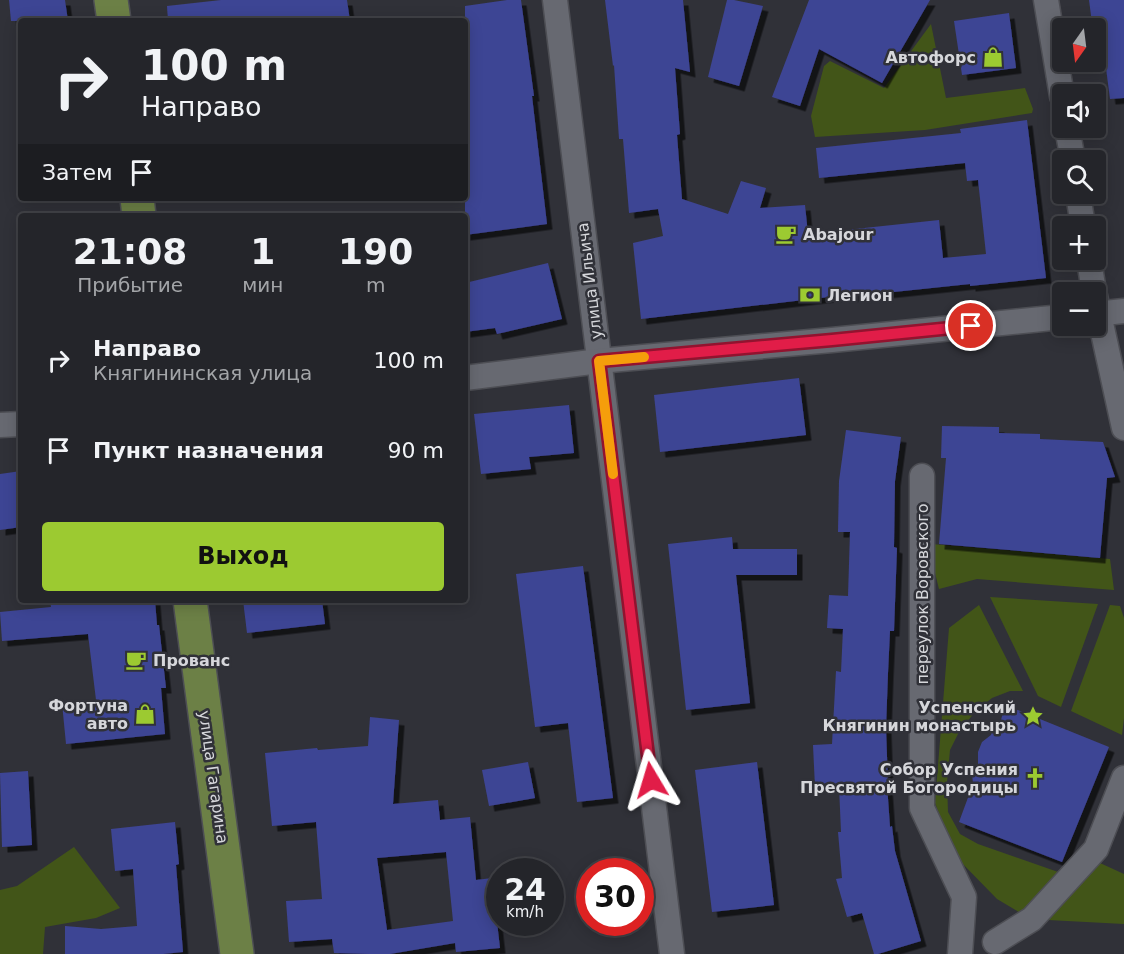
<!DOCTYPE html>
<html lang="ru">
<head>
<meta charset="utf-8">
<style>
	:root { --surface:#24252a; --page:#2c2d32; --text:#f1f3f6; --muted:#a3a5a8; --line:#414247; --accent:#9cca31 }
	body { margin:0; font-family:"DejaVu Sans",sans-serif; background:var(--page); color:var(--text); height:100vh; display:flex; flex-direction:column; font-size:22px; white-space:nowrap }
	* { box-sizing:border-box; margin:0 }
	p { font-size:20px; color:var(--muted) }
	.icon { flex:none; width:33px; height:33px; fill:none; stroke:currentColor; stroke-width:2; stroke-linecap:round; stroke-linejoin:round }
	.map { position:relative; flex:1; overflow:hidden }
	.side { position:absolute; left:18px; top:213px; width:450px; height:390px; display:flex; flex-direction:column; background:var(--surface); border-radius:6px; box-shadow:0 3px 15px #0003,0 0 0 2px var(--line) }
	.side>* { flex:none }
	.banner { position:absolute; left:18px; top:18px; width:450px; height:183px; border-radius:6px; box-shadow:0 3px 15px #0003,0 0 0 2px var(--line); background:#24252a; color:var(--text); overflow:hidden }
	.needle { width:39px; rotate:194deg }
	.controls { position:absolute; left:1052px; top:18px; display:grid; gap:12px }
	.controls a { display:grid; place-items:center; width:54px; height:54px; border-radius:6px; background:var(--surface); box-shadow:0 3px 15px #0003,0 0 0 2px var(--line); font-size:30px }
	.speed { position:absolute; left:486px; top:858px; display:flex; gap:12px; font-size:30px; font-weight:700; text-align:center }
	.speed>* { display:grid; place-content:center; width:78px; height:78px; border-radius:50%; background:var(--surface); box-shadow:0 3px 15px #0003,0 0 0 2px var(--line); line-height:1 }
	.speed small { font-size:15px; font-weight:400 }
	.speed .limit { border:9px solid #d22; background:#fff; color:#111 }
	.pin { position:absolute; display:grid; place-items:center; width:51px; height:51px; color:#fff; margin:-26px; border:3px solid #fff; border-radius:50%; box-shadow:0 2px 6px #0007 }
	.me { position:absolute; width:66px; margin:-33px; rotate:353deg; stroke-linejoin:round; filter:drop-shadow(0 0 4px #0008) }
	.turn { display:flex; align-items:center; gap:21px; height:126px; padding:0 24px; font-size:27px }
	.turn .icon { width:78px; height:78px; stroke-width:2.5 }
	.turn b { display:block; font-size:42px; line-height:51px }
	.then { display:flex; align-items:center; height:57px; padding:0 24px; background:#0003; gap:12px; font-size:22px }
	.eta { display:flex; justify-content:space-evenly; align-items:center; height:102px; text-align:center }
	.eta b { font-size:36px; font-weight:800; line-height:42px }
	.cta { display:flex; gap:12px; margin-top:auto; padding:12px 24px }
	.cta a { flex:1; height:69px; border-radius:6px; background:var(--accent); color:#111; font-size:24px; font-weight:800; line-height:69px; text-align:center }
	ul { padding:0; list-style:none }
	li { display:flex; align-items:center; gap:18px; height:90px; padding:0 24px }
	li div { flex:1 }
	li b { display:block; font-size:22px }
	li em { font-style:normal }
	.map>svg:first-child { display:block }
</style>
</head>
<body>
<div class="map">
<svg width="1124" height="954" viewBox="0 0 1124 954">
	<defs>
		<filter id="shadow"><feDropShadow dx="5.5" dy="5.5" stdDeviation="0" flood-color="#0009"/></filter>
	</defs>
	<rect width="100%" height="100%" fill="#303138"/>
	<g fill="#425518">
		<polygon points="931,24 946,98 1025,88 1033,109 1032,113 925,130 815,137 811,116 824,66 830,61 884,88"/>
		<polygon points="931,544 1110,559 1114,590 977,579 939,589 935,573"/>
		<polygon points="990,597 1098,604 1061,707 1038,696"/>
		<polygon points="979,605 1023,691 1010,691 992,698 976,711 960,730 950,750 947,782 948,812 960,834 978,844 1061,873 1022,914 997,899 956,857 935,803 949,628"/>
		<polygon points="1110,605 1120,606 1124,618 1124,718 1122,735 1071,711"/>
		<polygon points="74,847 120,908 96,918 45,927 43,954 0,954 0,890 17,886"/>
		<polygon points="1100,863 1124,874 1124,924 1048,920"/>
	</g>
	<g fill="#3e4494" fill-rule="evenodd" filter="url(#shadow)">
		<polygon points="9,0 65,0 68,21 11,21"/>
		<polygon points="221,0 347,0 350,21 168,21 167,6"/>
		<polygon points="507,0 521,0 534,96 532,96 547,224 465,235 465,6"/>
		<polygon points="605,0 683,0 690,72 675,68 680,134 677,135 682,199 728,214 741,181 766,188 760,208 805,205 808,234 939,220 943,258 986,254 978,180 967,181 965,163 819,178 816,148 961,133 960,129 1027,120 1046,278 970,286 970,284 846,297 846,295 641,319 633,243 663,236 658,209 629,213 623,139 619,139 614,65 613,66"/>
		<polygon points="727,0 734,0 763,6 739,86 708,77"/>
		<polygon points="809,0 930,0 882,83 819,49 800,106 772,97"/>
		<polygon points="1089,0 1124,0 1124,98 1110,99 1100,22 1092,23"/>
		<polygon points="1009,13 1016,68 962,75 954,21"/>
		<polygon points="548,263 562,319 497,334 495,328 465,332 465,283"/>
		<polygon points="799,378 806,435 660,452 654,395"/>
		<polygon points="569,405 574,453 529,457 531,469 481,474 474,414"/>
		<polygon points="942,426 999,427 999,433 1040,434 1040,439 1103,442 1115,477 1107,478 1100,558 939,544 946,458 941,458"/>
		<polygon points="846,430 901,437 895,481 894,547 897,548 894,631 890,631 888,673 886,728 888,784 887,784 890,827 892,826 895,851 921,941 878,954 874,954 862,913 847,917 836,879 842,878 838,832 841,832 839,786 815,787 813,745 832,744 836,671 841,672 843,629 827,628 829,595 848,596 850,532 838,532 839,481"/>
		<polygon points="21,471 21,527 0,530 0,474"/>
		<polygon points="732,537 733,549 797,549 797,575 736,575 750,703 686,710 668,544"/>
		<polygon points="583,566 613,798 577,802 568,723 535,727 516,574"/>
		<polygon points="50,600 155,600 157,625 159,625 166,688 161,688 165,734 66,744 62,703 96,700 88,634 2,641 0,612 51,607"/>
		<polygon points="243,600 322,600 325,624 247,633"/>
		<polygon points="1005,705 1109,747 1062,862 959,822 973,784 972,773 978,765 978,752 982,742 991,735 993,726 1001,720"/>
		<path d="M370,717L399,720L393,804L438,800L440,820L470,817L476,880L492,878L500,948L456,952L455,943L390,954H369L334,953L332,939L289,942L286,901L322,899L316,822L272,826L265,753L317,748L318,750L368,746ZM446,852L453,921L387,930L377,858Z"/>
		<polygon points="528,762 535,798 489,806 482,770"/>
		<polygon points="757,762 774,905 712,912 695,770"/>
		<polygon points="28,771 32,845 2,847 0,773"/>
		<polygon points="175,822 179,864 176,865 183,952 163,954 65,954 65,926 101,929 137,926 133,869 115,871 111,829"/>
	</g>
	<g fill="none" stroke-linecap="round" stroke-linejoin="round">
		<g stroke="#4d4e54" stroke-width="27">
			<g id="minor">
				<polyline points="555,0 672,954"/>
				<polyline points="1046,0 1062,96"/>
				<polyline points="1067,128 1073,160"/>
				<polyline points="1078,194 1083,226"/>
				<polyline points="1089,260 1094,292"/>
				<polyline points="1095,296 1124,428"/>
				<polyline points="1095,314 1124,311"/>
				<polyline points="465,378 599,361 832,340 1062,317"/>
				<polyline points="0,425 21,424"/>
				<polyline points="922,476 922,808 964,897 960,954"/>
				<polyline points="995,942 1032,919 1096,849 1124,778"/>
			</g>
		</g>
		<g stroke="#4d4e54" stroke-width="36">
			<g id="primary">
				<polyline points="111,0 114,21"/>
				<polyline points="137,198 139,216"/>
				<polyline points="190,600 237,954"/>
			</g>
		</g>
		<use href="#minor" stroke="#676971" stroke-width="24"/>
		<use href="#primary" stroke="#6c8046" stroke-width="33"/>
	</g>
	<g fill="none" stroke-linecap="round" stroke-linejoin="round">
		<g stroke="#92132f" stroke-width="15">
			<polyline id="route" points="651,780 599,361 832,340 971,326"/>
		</g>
		<use href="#route" stroke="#e11d48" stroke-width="10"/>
		<polyline stroke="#f59e0b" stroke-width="10" points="613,474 599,361 644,357"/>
	</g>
	<defs>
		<g id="shop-bare" transform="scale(1.62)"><path d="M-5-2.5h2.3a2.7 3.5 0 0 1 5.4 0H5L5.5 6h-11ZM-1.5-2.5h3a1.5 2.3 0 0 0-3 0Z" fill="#9cca31" stroke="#303138" stroke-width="2.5" paint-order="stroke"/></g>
		<g id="cafe-bare" transform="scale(1.62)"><path d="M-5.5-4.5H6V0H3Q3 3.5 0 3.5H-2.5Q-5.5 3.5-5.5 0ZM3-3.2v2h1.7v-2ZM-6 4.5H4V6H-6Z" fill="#9cca31" stroke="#303138" stroke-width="2.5" paint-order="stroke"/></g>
		<g id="bank-bare" transform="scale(1.62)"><path d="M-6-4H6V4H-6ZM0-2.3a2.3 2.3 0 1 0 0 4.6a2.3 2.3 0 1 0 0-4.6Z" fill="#9cca31" stroke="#303138" stroke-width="2.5" paint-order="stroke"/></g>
		<g id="sight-bare" transform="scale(1.62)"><path d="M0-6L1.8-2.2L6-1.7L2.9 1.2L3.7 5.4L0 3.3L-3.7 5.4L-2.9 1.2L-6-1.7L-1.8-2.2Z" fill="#9cca31" stroke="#303138" stroke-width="2.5" paint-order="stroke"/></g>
		<g id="church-bare" transform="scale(1.62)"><path d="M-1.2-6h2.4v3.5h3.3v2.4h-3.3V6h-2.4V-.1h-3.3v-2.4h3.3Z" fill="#9cca31" stroke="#303138" stroke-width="2.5" paint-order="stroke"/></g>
	</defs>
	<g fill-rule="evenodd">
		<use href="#shop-bare" x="993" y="57"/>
		<use href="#cafe-bare" x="786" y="234"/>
		<use href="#bank-bare" x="810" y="295"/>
		<use href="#cafe-bare" x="136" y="660"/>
		<use href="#shop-bare" x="145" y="714"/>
		<use href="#sight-bare" x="1033" y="716"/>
		<use href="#church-bare" x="1035" y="778"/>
	</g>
	<g text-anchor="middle" stroke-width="5" stroke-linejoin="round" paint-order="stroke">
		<g font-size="16" font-weight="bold" fill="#d6d7db" stroke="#303138" text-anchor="end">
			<text x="976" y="63">Автофорс</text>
			<text x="803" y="240" text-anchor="start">Abajour</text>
			<text x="827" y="301" text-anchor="start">Легион</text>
			<text x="153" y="666" text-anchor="start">Прованс</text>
			<text x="128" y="711">Фортуна<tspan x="128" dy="18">авто</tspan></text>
			<text x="1016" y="713">Успенский<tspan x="1016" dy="18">Княгинин монастырь</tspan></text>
			<text x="1018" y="775">Собор Успения<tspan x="1018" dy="18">Пресвятой Богородицы</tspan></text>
		</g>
		<g font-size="16" fill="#d6d7db" stroke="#303138">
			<text transform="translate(589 281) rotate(-97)" y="6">улица Ильича</text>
			<text transform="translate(922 594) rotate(-90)" y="6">переулок Воровского</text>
			<text transform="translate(214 777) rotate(82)" y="6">улица Гагарина</text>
		</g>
	</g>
</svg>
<div class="controls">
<a><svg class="needle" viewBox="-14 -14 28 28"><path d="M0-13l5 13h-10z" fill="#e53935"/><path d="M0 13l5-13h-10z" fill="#a3a5a8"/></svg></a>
<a><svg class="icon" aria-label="sound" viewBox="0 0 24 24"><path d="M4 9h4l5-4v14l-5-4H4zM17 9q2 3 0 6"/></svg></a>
<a><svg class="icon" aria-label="search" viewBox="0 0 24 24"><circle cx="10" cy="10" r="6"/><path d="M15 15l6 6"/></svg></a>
<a>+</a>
<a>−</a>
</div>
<div class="speed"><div>24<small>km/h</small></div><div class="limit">30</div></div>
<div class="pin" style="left:971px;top:326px;background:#d93025"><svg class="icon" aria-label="arrive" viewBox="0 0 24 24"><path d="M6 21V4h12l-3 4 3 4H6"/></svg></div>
<svg class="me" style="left:651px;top:780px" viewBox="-20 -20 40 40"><path d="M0-17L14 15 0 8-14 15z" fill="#e11d48" stroke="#fff" stroke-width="4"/></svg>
<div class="banner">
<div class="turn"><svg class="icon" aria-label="right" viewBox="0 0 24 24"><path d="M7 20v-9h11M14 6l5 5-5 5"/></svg><div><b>100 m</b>Направо</div></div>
<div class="then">Затем<svg class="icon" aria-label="arrive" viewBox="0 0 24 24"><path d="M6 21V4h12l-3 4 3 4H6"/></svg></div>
</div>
<section class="side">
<div class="eta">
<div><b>21:08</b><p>Прибытие</p></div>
<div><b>1</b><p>мин</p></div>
<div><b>190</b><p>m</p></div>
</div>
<ul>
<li><svg class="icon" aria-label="right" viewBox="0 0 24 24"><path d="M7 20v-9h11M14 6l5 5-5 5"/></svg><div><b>Направо</b><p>Княгининская улица</p></div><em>100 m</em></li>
<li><svg class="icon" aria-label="arrive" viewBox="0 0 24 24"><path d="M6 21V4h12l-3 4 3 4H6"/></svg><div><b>Пункт назначения</b></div><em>90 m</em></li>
</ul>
<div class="cta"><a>Выход</a></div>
</section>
</div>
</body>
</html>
